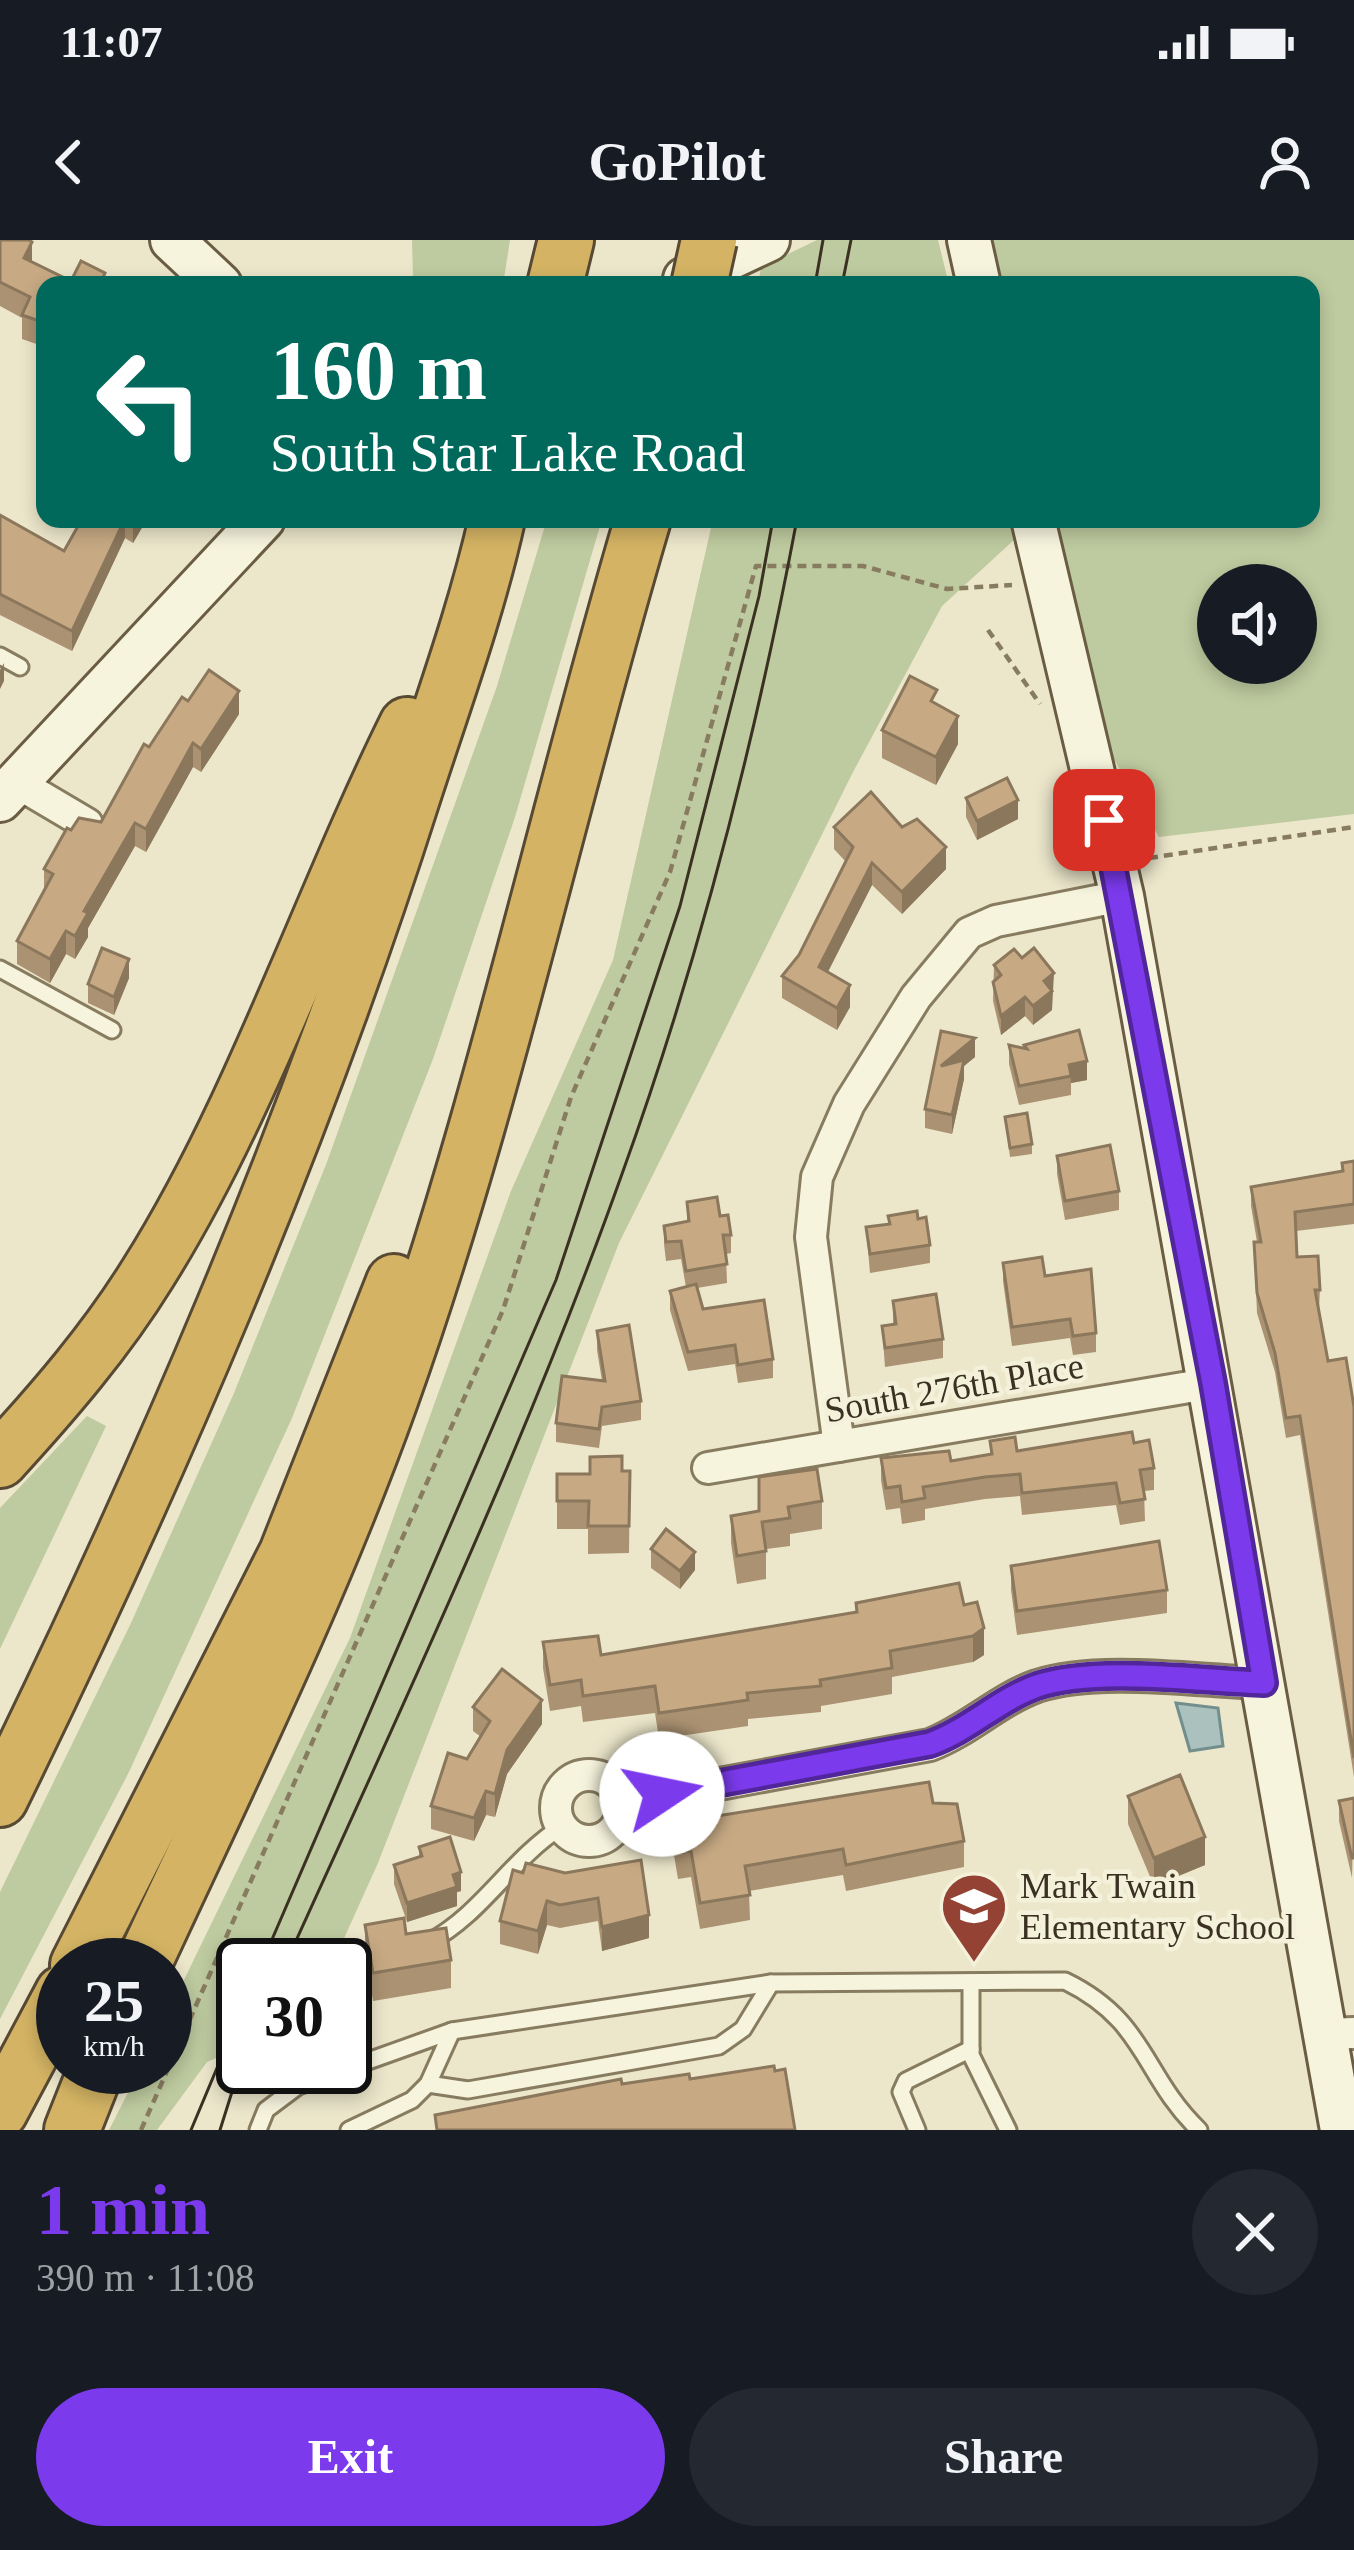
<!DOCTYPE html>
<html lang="en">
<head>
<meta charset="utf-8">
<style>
	:root { --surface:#171b24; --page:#242831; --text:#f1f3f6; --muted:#9ea1a6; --accent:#7c3aed }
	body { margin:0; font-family:"Times New Roman",serif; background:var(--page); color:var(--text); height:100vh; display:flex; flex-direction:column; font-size:45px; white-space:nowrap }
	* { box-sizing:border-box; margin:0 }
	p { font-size:39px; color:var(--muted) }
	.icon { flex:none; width:66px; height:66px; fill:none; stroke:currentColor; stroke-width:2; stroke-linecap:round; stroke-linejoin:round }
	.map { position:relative; height:1890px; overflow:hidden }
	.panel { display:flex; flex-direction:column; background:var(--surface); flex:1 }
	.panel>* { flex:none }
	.top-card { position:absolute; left:36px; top:36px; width:1284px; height:252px; border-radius:24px; box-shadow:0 6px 18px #0003; background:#00695c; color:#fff; overflow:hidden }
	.fabs { position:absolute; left:1197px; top:324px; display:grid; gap:24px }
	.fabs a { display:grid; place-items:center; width:120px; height:120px; border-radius:50%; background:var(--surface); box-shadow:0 6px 18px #0003; font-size:60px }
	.speed { position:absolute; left:36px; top:1698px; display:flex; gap:24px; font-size:60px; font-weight:700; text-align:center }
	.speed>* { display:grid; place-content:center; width:156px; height:156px; border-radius:50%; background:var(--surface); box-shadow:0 6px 18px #0003; line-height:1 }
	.speed small { font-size:30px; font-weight:400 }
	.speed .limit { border:6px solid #111; border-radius:18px; background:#fff; color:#111 }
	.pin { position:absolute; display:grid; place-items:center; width:102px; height:102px; color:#fff; margin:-51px; border-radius:24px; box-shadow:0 6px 18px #0006 }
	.me { position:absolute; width:132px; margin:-66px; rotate:79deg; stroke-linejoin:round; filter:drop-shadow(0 0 9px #0008) }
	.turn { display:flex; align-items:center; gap:42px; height:252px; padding:0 36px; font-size:54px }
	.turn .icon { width:156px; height:156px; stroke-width:2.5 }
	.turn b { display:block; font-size:84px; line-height:102px }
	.round { display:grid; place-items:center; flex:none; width:126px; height:126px; border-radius:63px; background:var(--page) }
	.overview { display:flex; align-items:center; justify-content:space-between; height:204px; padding:0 36px }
	h1 { font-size:72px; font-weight:600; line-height:90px; color:var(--accent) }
	.action { display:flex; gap:24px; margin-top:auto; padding:24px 36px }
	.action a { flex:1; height:138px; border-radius:72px; background:var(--accent); color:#fff; font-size:48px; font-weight:600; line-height:138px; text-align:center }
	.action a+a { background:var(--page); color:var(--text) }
	.status { display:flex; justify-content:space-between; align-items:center; height:84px; padding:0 60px; background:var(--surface); direction:ltr }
	.status svg { height:33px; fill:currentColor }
	header { display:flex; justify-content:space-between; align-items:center; height:156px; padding:0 36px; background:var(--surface); font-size:54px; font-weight:600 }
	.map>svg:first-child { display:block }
</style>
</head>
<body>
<div class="status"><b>11:07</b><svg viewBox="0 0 49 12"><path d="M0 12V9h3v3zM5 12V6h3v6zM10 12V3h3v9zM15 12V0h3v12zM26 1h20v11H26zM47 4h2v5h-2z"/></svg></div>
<header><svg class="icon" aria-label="back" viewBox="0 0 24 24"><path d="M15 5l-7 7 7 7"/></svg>GoPilot<svg class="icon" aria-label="person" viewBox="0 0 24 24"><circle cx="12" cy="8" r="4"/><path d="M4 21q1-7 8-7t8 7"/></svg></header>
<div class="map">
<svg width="1354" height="1890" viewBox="0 0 1354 1890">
	<rect width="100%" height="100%" fill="#ece7cb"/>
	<g fill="#beca9f" fill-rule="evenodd">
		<polygon points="412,0 510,0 503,45 443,45 413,38"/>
		<polygon points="817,0 938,0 949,45 758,45 761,27"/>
		<path d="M987,0H1354V574L1159,597L1111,514L1054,279H1311V45H997ZM1218,345H1296V423H1218Z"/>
		<polygon points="547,279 602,279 515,577 433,819 292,1178 129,1532 0,1779 0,1652 131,1383 234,1153 327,922 497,446"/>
		<polygon points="713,279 1010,279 1015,299 942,366 852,534 619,1003 378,1623 332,1725 243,1725 243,1806 207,1822 157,1890 109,1890 141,1827 165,1827 165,1779 350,1398 511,951 613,720"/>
		<polygon points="87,1176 106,1186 0,1409 0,1268"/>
	</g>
	<polygon fill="#abc1be" stroke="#728f8d" stroke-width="3" points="1176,1463 1218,1468 1223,1506 1190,1511"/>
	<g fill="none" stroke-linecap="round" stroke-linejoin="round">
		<g stroke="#887c60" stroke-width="21">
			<g id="lane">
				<polyline points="0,416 20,427"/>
				<polyline points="0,729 112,790"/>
				<path d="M429,1702C481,1675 511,1619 561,1587"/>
				<polyline points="971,1742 971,1815 1008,1890"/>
				<path d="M452,1791L771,1743L1065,1741C1147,1781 1142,1835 1199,1890"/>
				<polyline points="428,1844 468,1850 719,1806 743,1789 771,1743"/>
				<polyline points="258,1890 266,1870 298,1846 452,1791 428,1844 412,1860 349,1890"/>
				<polyline points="917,1890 901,1852 906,1841 971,1809"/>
			</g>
		</g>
		<g stroke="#887c60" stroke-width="36">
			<g id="street">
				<polyline points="16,542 87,584"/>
				<polyline points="839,1206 811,997 817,937 849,864 916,757 969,693 996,681 1122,656"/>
				<polyline points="708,1228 1213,1143"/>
				<circle cx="589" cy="1568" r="33"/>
				<path d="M622,1562L930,1505C969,1490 998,1460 1037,1446C1098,1426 1198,1441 1264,1443"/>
				<polyline points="1324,1794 1354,1793"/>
			</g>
		</g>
		<g stroke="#6a5d43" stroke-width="48">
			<g id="secondary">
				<polyline points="172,0 220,45"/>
				<polyline points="969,0 979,45"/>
				<polyline points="685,39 768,0"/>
				<polyline points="1033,279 1122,656 1342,1890"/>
				<polyline points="0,560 263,279"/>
			</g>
		</g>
		<g stroke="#574934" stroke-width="60">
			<g id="highway">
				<polyline points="555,45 566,0"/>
				<path d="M0,1220C54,1161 106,1101 148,1033C252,868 320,661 407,485"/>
				<path d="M0,1559C159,1234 302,903 412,558C442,465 476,373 497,279"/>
				<polyline points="78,1725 287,1313 394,1042"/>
				<path d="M143,1725C229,1539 321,1353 390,1160C493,872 556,571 643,279"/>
				<polyline points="0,1871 63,1753"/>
				<polyline points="72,1890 97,1827"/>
			</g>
		</g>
		<g stroke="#887c60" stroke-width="4.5" stroke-dasharray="9 6" stroke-linecap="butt">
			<polyline points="988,390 1040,464"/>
			<polyline points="1149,618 1354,587"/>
			<polyline points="141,1890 503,1070 571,857 670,632 756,326 863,326 947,349 1012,345"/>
		</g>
		<use href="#lane" stroke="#f7f4de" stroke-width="15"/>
		<use href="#street" stroke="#f7f4de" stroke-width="30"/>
		<use href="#secondary" stroke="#f7f4de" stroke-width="42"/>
		<use href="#highway" stroke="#d4b464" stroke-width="54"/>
		<g stroke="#3a3122" stroke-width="3">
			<polyline points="815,45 823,0"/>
			<polyline points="842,45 851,0"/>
			<polyline points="261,1725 556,1040 680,666 759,356 773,279"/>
			<path d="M285,1725C403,1464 526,1204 622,934C699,721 755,502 797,279"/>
			<polyline points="191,1890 243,1766"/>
			<polyline points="220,1890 243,1817"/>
		</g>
		<g stroke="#574934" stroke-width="60" stroke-linecap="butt">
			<polyline id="highway-bridge" points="699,45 709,0"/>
		</g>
		<use href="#highway-bridge" stroke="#d4b464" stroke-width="54"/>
	</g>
	<g fill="#ab9272">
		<polygon points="0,0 29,0 32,2 32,22 71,41 81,21 105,33 105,45 45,45 45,107 22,99 22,78 0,66"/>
		<polygon points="0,275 64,311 82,279 147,279 133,303 125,298 72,411 0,375"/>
		<polygon points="188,461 239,474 201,532 193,527 146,612 135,606 88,688 88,697 75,719 66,714 50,743 17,724 17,701 44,650 44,629 71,590 101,582 149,507"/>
		<polygon points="937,464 958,504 936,545 882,518 882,490"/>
		<polygon points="966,558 1018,579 977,600 966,577"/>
		<polygon points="834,587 902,587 946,629 902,674 872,645 828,732 850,767 837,790 782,758 782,736 799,715 846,622 834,609"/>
		<polygon points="994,725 1054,751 1052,753 1052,770 1033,785 1025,776 1001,795 993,761"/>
		<polygon points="129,738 114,775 88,763 88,744"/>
		<polygon points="941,791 975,817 964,826 964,839 952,894 925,888 925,869"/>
		<polygon points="1009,805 1024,808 1024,805 1087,840 1071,843 1071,855 1019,865 1009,824"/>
		<polygon points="1005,877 1032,904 1032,914 1010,917"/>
		<polygon points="1057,916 1119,951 1119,970 1065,980 1057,934"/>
		<polygon points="1354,921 1354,984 1296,991 1297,1017 1320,1050 1319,1069 1328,1121 1354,1167 1354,1537 1300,1195 1286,1198 1275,1132 1257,1073 1254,1002 1257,1002 1251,966 1251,947 1342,931 1342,923"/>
		<polygon points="687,962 720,976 731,995 731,1013 726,1014 727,1043 697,1048 703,1069 773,1119 773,1138 738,1143 735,1124 688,1131 670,1070 670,1051 686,1047 681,1019 666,1021 664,1004 664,986 687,982"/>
		<polygon points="888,976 930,1005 930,1023 870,1033 866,987 888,984"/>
		<polygon points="1003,1023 1045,1036 1096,1093 1096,1112 1073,1115 1070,1098 1012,1106 1003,1041"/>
		<polygon points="893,1061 943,1099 943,1118 885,1127 882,1086 893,1085"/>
		<polygon points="597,1091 641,1161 641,1180 602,1186 599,1208 556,1202 556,1183 602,1141 597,1110"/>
		<polygon points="990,1201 1017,1211 1134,1203 1154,1228 1154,1250 1144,1251 1145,1281 1120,1285 1116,1265 1022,1275 1020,1256 985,1259 925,1269 925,1280 902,1284 900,1268 886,1270 881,1240 881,1218 951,1221 990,1215"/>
		<polygon points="630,1231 629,1313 588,1314 588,1289 557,1289 557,1234 590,1234"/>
		<polygon points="822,1261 822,1289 790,1294 790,1306 766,1309 766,1339 737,1344 731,1303 731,1276"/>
		<polygon points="651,1309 695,1330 680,1349 651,1328"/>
		<polygon points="1011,1326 1167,1350 1167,1373 1017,1395 1011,1350"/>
		<polygon points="856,1363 964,1365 984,1415 973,1422 892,1437 892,1454 821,1466 821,1472 748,1479 748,1486 659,1499 655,1473 583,1482 581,1466 550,1471 543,1428 543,1402 601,1415 856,1373"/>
		<polygon points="473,1467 542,1484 507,1534 495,1577 486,1575 474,1601 431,1589 431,1566 467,1519 481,1497 473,1491"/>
		<polygon points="1128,1556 1205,1625 1154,1646 1128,1584"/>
		<polygon points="1354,1558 1352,1638 1339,1581 1339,1561"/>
		<polygon points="933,1563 964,1601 964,1627 846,1651 843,1635 749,1651 750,1680 700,1689 691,1637 678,1639 673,1609 673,1583"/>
		<polygon points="419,1607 461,1651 457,1652 457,1666 407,1682 394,1644 394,1625 419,1617"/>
		<polygon points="523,1633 565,1633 649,1698 602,1711 598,1681 560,1688 547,1685 538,1714 500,1704 500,1681"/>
		<polygon points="365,1685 406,1694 451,1720 451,1748 373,1761 365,1713"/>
	</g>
	<g fill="#8b775c">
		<polygon points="32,2 32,26 24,18"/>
		<polygon points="125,279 125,298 72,411 72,391"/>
		<polygon points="135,279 147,279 133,303 133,283"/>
		<polygon points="4,423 4,441 0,449 0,430"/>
		<polygon points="239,451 239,474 201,532 201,509"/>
		<polygon points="958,476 958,504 936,545 936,517"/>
		<polygon points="193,503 193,527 146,612 146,589"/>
		<polygon points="1018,560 1018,579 977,600 977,581"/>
		<polygon points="135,583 135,606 88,688 88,697 75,719 75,696 84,671"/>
		<polygon points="946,607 946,629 902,674 902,652"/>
		<polygon points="872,623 872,645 819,749 819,727"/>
		<polygon points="66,691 66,714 50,743 50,719"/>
		<polygon points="129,719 129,738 114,775 114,757"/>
		<polygon points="1054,733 1052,770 1033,785 1033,766 1044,741"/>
		<polygon points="850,745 850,767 837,790 837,768"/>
		<polygon points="1025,757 1025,776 1001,795 1001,776"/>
		<polygon points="975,798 975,817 964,826 964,839 952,894 952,875 941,826"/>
		<polygon points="1087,821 1087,840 1071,843 1069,825"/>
		<polygon points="695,1312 695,1330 680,1349 680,1331"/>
		<polygon points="984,1388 984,1415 973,1422 973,1396"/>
		<polygon points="542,1460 542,1484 507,1534 495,1577 495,1554 507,1510"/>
		<polygon points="486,1551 486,1575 474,1601 474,1578"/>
		<polygon points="1205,1597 1205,1625 1154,1646 1154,1618"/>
		<polygon points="461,1632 461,1651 457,1652 457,1666 407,1682 407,1663 453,1635"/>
		<polygon points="547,1661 547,1685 538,1714 538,1691"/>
		<polygon points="649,1675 649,1698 602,1711 602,1687"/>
	</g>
	<g fill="#c7aa84" stroke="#8b775c" stroke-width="3">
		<polygon points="0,0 29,0 32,2 24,18 71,41 81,21 105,33 101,42 104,45 45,45 45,83 22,75 30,57 0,42"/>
		<polygon points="0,275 64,311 82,279 125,279 72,391 0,354"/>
		<polygon points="209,430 239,451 201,509 193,503 146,589 135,583 84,671 88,673 75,696 66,691 50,719 17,701 53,634 44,629 67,588 71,590 79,578 101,582 144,504 149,507 182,457 188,461"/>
		<polygon points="910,436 937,450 931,461 958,476 936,517 882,490"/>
		<polygon points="1007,538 1018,560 977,581 966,558"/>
		<polygon points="871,552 902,587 917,579 946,607 902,652 872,623 819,727 850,745 837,768 782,736 799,715 853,607 834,587"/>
		<polygon points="102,708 129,719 114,757 88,744"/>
		<polygon points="1034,708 1054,733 1044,741 1052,751 1033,766 1025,757 1001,776 993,742 1001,735 994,725 1014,709 1022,718"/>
		<polygon points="1079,790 1087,821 1069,825 1071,836 1019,846 1009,805 1027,809 1024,805"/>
		<polygon points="941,791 975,798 941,826 964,820 952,875 925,869"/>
		<polygon points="1027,873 1032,904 1010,908 1005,877"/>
		<polygon points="1110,905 1119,951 1065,961 1057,916"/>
		<polygon points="1354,921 1354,964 1295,972 1297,1017 1318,1016 1320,1050 1315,1050 1328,1121 1346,1118 1354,1167 1354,1518 1300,1176 1286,1178 1275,1113 1257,1053 1254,1002 1261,1002 1251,947 1343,931 1342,923"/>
		<polygon points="717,957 720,976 728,975 731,995 723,995 727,1024 686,1031 681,1001 666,1002 664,986 689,981 687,962"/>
		<polygon points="917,971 918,979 926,977 930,1005 870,1014 866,987 890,984 888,976"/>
		<polygon points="1042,1017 1045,1036 1091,1029 1096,1093 1073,1096 1070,1079 1012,1087 1003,1023"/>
		<polygon points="696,1044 703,1069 764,1060 773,1119 738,1125 735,1105 688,1112 670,1051"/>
		<polygon points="936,1054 943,1099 885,1108 882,1086 896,1084 893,1061"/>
		<polygon points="629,1085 641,1161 602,1167 599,1189 556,1183 562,1136 605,1141 597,1091"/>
		<polygon points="1132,1192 1134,1203 1149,1200 1154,1228 1140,1230 1145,1259 1120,1263 1116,1243 1022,1253 1020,1234 985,1237 923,1247 925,1258 902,1262 900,1246 886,1248 881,1218 949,1211 951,1221 992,1214 990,1201 1015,1197 1017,1211"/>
		<polygon points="622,1216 622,1231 630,1231 629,1286 588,1286 589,1261 557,1261 557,1234 590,1234 590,1217"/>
		<polygon points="817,1229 822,1261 788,1267 790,1278 762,1282 766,1311 737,1316 731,1276 759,1271 759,1237"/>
		<polygon points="666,1289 695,1312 680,1331 651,1309"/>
		<polygon points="1159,1301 1167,1350 1017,1371 1011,1326"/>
		<polygon points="959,1343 964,1365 977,1362 984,1388 973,1396 890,1411 892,1428 820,1440 821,1446 747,1453 748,1460 659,1473 655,1446 583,1456 581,1440 550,1445 543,1402 598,1396 601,1415 857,1372 856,1363"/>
		<polygon points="502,1429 542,1460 507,1510 495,1554 486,1551 474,1578 431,1566 448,1513 467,1519 490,1481 473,1467"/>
		<polygon points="1180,1535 1205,1597 1154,1618 1128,1556"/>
		<polygon points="929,1542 933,1563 957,1564 964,1601 846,1625 843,1609 745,1626 750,1655 700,1663 691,1611 678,1613 673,1583"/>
		<polygon points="1354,1558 1354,1618 1352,1618 1339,1561"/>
		<polygon points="450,1597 461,1632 453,1635 457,1647 407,1663 394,1625 422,1616 419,1607"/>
		<polygon points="641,1620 649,1675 602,1687 598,1658 560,1665 547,1661 538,1691 500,1681 513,1630 523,1633 526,1623 565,1633"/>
		<polygon points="404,1678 406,1694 446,1688 451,1720 373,1733 365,1685"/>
		<polygon points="774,1826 775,1831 785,1829 795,1890 437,1890 435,1875 621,1839 622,1844 689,1834 690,1839"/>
	</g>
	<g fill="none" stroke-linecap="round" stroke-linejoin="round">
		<g stroke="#51269a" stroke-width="30">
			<path id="route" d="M662,1554L930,1504C969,1490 998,1460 1037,1446C1098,1426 1199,1441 1264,1443L1213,1143L1104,580"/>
		</g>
		<use href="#route" stroke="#7c3aed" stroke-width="21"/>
	</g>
	<defs>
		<g id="school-pin" transform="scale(3.45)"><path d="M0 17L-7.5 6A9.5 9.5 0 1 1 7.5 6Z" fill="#934234" stroke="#f4f1da"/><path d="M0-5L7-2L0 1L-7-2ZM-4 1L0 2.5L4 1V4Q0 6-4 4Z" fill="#fff"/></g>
	</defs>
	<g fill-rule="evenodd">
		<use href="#school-pin" x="974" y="1666"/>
	</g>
	<g text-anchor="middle" stroke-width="9" stroke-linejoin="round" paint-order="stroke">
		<g font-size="36" fill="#3a3122" stroke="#f4f1da">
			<text transform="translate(954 1147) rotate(-10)" y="13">South 276th Place</text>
		</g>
		<g font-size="36" fill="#3a3122" stroke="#f4f1da" text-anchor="start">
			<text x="1020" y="1658">Mark Twain<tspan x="1020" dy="41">Elementary School</tspan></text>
		</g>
	</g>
</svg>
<div class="fabs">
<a><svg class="icon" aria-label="sound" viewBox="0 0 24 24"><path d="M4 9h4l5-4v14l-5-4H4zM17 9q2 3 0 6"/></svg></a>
</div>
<div class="speed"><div>25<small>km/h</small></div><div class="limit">30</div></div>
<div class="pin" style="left:1104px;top:580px;background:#d93025"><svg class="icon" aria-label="arrive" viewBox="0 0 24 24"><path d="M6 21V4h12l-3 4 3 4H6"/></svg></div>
<svg class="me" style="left:662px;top:1554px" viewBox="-20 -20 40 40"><circle r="19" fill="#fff"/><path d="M0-13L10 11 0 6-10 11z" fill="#7c3aed"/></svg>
<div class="top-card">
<div class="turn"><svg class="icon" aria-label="left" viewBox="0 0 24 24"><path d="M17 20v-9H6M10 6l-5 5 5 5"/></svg><div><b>160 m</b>South Star Lake Road</div></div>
</div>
</div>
<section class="panel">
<div class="overview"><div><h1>1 min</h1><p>390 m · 11:08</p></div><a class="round"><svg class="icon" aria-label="close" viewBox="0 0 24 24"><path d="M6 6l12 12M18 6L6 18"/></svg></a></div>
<div class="action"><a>Exit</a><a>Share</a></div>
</section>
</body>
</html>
